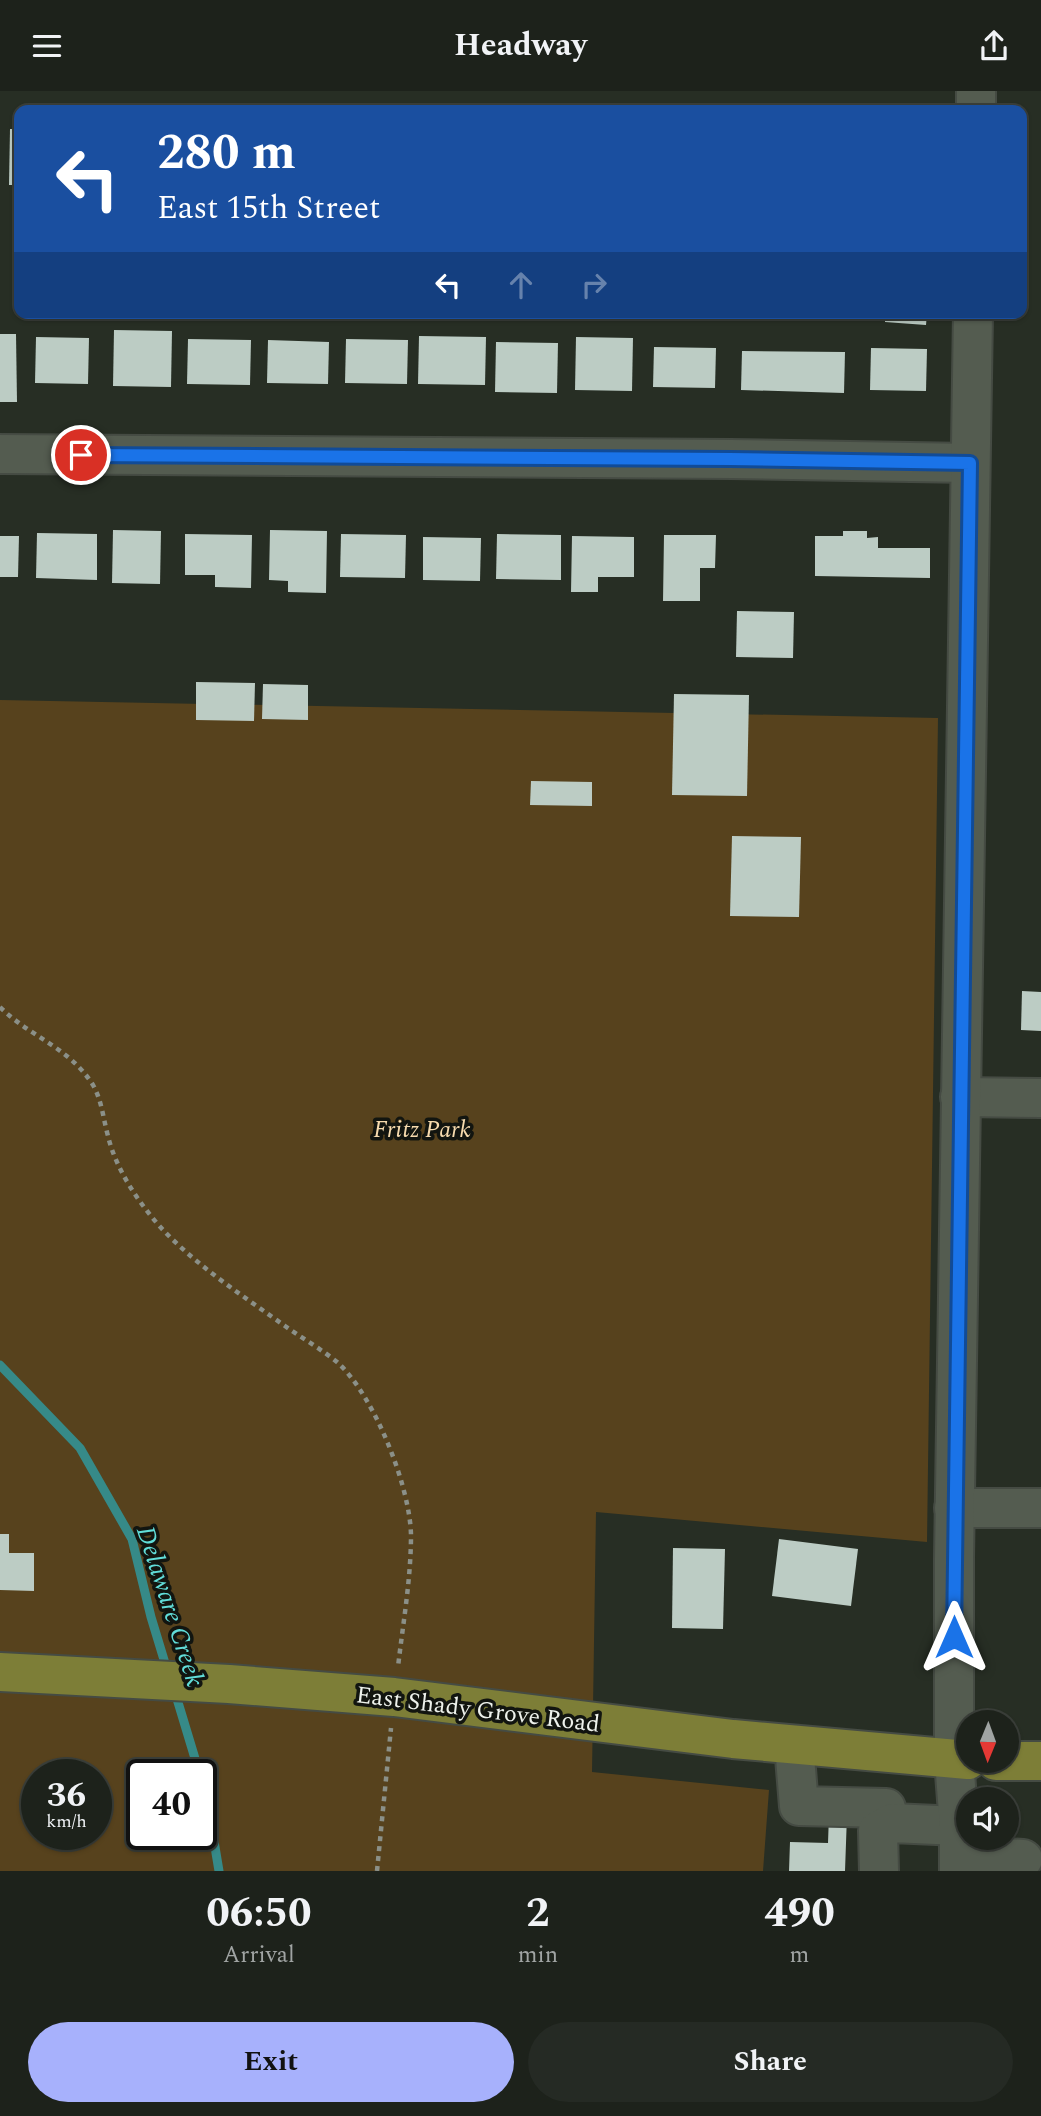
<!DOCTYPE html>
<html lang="en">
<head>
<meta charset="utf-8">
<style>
	:root { --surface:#1d221b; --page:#252a24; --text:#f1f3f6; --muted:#a0a4a3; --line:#3b3f3a; --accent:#a7b1fc }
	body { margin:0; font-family:Spectral,serif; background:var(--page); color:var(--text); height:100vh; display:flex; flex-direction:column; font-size:26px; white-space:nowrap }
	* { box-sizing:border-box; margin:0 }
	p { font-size:23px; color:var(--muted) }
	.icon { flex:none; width:38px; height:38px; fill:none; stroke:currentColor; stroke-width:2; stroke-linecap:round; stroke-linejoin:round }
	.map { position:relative; height:1780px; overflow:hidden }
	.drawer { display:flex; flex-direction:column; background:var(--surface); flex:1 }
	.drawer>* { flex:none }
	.hud { position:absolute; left:14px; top:14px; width:1013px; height:214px; border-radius:14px; box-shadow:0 2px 5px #0004,0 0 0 2px var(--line); background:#1a4fa0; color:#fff; overflow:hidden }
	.needle { width:46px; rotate:181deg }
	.tools { position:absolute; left:956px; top:1619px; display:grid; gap:14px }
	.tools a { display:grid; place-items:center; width:63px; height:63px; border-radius:50%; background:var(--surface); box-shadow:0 2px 5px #0004,0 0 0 2px var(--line); font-size:35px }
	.speed { position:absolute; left:21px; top:1668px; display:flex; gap:14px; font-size:35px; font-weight:700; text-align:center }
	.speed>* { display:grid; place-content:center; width:91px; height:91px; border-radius:50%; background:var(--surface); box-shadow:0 2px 5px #0004,0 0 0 2px var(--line); line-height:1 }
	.speed small { font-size:18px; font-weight:400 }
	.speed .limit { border:4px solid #111; border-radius:10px; background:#fff; color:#111 }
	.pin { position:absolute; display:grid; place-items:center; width:60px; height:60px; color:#fff; margin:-30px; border:4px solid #fff; border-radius:50%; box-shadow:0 2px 7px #0007 }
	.me { position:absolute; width:77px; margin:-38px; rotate:0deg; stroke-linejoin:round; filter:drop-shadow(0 0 5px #0008) }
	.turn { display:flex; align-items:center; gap:24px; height:147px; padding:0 28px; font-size:32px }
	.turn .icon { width:91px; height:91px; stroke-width:2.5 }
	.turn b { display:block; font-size:49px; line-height:60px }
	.lanes { display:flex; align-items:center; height:66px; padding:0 28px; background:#0003; justify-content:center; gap:35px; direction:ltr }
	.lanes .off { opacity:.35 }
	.eta { display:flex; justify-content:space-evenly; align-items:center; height:119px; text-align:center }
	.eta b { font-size:42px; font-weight:700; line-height:49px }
	.button { display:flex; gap:14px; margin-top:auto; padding:14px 28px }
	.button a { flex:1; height:80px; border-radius:42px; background:var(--accent); color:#111; font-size:28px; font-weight:700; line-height:80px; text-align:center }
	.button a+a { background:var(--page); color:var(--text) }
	header { display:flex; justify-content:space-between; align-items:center; height:91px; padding:0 28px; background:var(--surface); font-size:32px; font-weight:700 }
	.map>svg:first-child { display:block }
</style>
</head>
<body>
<header><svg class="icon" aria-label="menu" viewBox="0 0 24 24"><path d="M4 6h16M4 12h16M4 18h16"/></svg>Headway<svg class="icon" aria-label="share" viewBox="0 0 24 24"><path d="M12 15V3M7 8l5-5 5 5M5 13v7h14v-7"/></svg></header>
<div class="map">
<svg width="1041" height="1780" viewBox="0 0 1041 1780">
	<rect width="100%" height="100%" fill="#272e24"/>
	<path fill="#57421d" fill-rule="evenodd" d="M0,609L938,627L927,1451L596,1421L592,1681L769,1699L763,1780H0ZM37,1684H96V1743H37ZM142,1684H201V1743H142Z"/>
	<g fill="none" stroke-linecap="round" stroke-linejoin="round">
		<g stroke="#368a88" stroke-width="9">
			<polyline points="0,1274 80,1357 132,1448 151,1526 168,1582"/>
			<polyline points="174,1598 200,1684"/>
			<polyline points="201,1688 206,1702 219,1780"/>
		</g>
	</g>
	<g fill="#bcccc4">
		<polygon points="10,38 19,38 19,94 9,94"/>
		<polygon points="112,222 141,222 141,227 112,226"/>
		<polygon points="885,222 927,222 926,234 885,231"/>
		<polygon points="114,239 172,240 171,296 113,295"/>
		<polygon points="0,243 16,243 17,311 0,311"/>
		<polygon points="419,245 486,246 485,294 418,293"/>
		<polygon points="36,246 89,247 88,293 35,292"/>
		<polygon points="576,246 633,247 632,300 575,299"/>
		<polygon points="188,248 251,249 250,294 187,293"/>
		<polygon points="346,248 408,249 407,293 345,292"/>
		<polygon points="268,249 329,251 328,293 267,292"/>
		<polygon points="496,251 558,252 557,302 495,301"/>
		<polygon points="654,256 716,257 715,297 653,296"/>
		<polygon points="871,257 927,258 926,300 870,299"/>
		<polygon points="742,260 845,261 844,302 741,299"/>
		<polygon points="113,439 161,440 160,493 112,492"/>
		<polygon points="270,439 327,440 326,502 288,501 288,490 269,489"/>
		<polygon points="843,440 867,440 867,447 878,446 878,457 930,457 930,487 815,485 815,445 843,445"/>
		<polygon points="37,442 97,443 97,489 36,487"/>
		<polygon points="185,443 252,444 251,497 215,496 215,484 185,484"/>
		<polygon points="341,443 406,444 405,487 340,486"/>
		<polygon points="497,443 561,444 561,489 496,488"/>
		<polygon points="664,444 716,444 715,477 700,477 700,510 663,510"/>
		<polygon points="0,445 19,445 18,486 0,486"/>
		<polygon points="572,445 634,446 634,486 598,486 598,501 571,501"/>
		<polygon points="423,446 481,447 480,490 423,489"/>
		<polygon points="737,520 794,521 793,567 736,566"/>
		<polygon points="196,591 255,592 254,630 196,629"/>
		<polygon points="263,593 308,594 308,629 262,628"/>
		<polygon points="674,603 749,604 747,705 672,704"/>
		<polygon points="531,690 592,691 592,715 530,714"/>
		<polygon points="732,745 801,746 799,826 730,825"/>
		<polygon points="1022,900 1041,901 1041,940 1021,939"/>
		<polygon points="0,1443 9,1443 9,1462 34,1462 34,1500 0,1499"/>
		<polygon points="779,1448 858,1458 851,1515 772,1505"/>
		<polygon points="673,1457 725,1458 723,1538 672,1537"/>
		<polygon points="829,1723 847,1724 845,1780 789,1780 790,1751 828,1752"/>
	</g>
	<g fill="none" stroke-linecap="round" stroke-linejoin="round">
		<g stroke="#454b43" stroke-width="42">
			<g id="minor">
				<polyline points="976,19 976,0"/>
				<polyline points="0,363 730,368 970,372"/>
				<polyline points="960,1006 1041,1007"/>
				<polyline points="954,1417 1041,1417"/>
				<polyline points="794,1654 799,1715 886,1717"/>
				<polyline points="959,1764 1023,1768"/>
				<polyline points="879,1780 878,1740 892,1732 959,1735"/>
				<polyline points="959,1780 959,1735 954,1669 954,1467 973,222"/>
			</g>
		</g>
		<g stroke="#454b43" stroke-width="42">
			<g id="major">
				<polyline points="0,1581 229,1593 394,1606 733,1648 968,1669"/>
				<polyline points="996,1670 1041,1670"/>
			</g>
		</g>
		<g stroke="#8b9088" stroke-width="4.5" stroke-dasharray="5 5" stroke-linecap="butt">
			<path d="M0,916C30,946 69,956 93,994C102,1010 103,1027 108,1045C116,1079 140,1114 164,1140C200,1177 243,1205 285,1235C302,1247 321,1258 337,1271C374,1304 410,1395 411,1444C411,1488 403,1532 398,1576"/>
			<polyline points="377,1780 391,1637"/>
		</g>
		<use href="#minor" stroke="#545c50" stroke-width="38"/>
		<use href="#major" stroke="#7d7e37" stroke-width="38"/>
	</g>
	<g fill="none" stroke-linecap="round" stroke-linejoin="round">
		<g stroke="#114b97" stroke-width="18">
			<polyline id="route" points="81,364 730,368 970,372 954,1546"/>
		</g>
		<use href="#route" stroke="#1a73e8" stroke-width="12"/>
	</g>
	<g text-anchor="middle" stroke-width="7" stroke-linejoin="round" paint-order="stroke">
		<g font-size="24" font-style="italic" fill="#f7dbae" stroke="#121510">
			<text x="422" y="1046">Fritz Park</text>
		</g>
		<g font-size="24" fill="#eef2ec" stroke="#121510">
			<text transform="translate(478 1618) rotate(7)" y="8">East Shady Grove Road</text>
		</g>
		<g font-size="26" font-style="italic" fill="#61ddd9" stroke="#121510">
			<text transform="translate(171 1515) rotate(72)" y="9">Delaware Creek</text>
		</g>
	</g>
</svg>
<div class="tools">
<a><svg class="needle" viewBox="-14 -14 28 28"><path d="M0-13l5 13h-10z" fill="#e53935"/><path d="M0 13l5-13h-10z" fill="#a0a4a3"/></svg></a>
<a><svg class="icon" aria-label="sound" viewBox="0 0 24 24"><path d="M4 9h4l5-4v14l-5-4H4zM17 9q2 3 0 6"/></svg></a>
</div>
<div class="speed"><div>36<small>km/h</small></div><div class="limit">40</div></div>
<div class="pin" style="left:81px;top:364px;background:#d93025"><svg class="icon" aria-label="arrive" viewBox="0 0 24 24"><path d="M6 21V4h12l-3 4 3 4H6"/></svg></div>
<svg class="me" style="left:954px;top:1546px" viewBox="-20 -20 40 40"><path d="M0-17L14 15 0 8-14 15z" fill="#1a73e8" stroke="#fff" stroke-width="4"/></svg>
<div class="hud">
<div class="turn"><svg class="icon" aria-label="left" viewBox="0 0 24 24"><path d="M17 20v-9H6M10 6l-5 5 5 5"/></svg><div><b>280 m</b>East 15th Street</div></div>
<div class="lanes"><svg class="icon" aria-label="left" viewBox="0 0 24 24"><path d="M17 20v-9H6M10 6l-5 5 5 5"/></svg><svg class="icon off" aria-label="ahead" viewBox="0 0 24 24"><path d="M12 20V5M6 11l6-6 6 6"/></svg><svg class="icon off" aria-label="right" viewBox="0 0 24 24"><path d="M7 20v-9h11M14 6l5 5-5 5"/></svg></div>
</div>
</div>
<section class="drawer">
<div class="eta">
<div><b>06:50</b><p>Arrival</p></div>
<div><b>2</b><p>min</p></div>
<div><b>490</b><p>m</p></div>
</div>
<div class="button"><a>Exit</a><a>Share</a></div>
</section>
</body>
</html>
